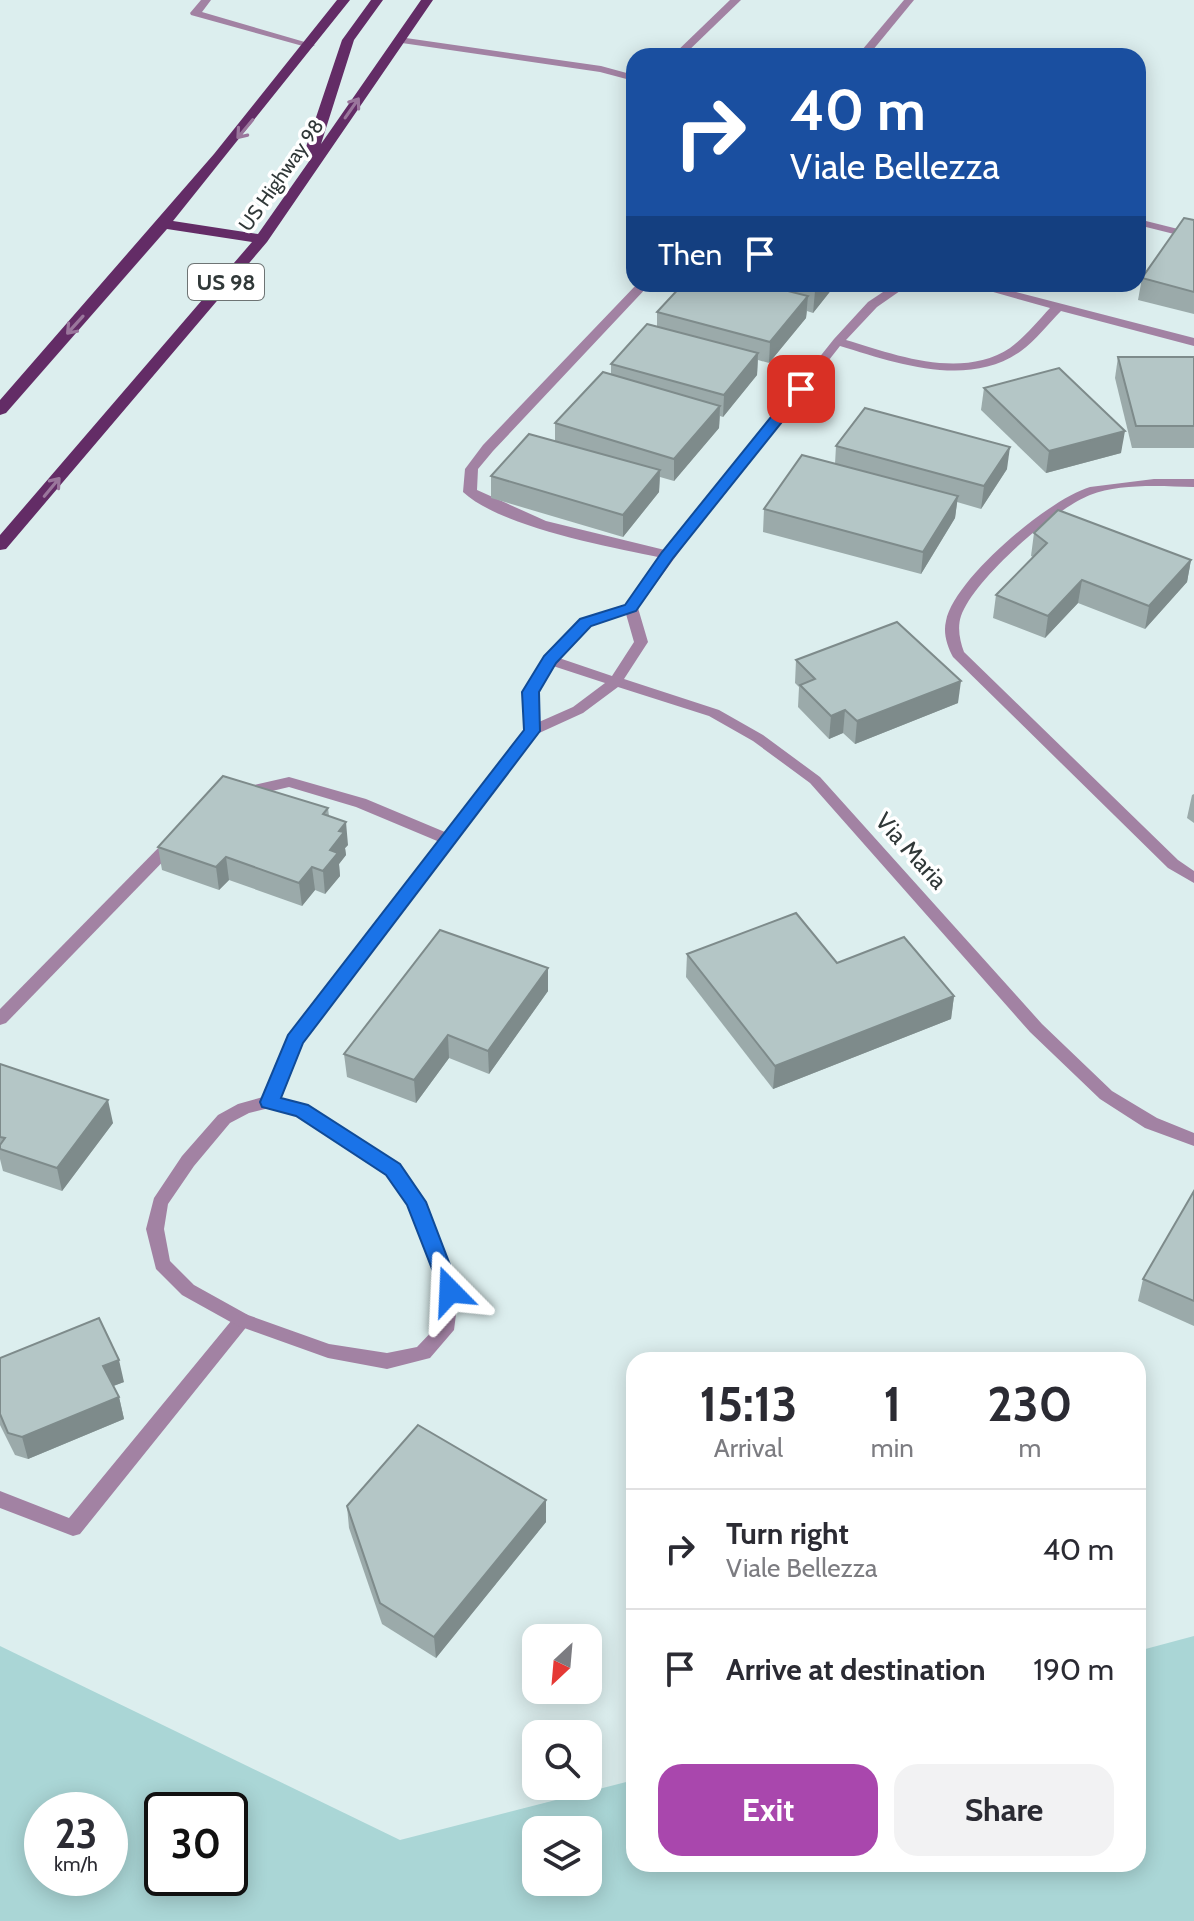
<!DOCTYPE html>
<html lang="en">
<head>
<meta charset="utf-8">
<style>
	:root { --surface:#fff; --page:#f2f2f3; --text:#2b2b33; --muted:#7c7c81; --line:#e1e1e2; --accent:#a947ad }
	body { margin:0; font-family:Cabin,sans-serif; background:var(--page); color:var(--text); height:100vh; display:flex; flex-direction:column; font-size:30px; white-space:nowrap }
	* { box-sizing:border-box; margin:0 }
	p { font-size:26px; color:var(--muted) }
	.icon { flex:none; width:44px; height:44px; fill:none; stroke:currentColor; stroke-width:2; stroke-linecap:round; stroke-linejoin:round }
	.map { position:relative; flex:1; overflow:hidden }
	.side { position:absolute; left:626px; top:1352px; width:520px; height:520px; display:flex; flex-direction:column; background:var(--surface); border-radius:24px; box-shadow:0 4px 20px #0003 }
	.side>* { flex:none }
	.top-card { position:absolute; left:626px; top:48px; width:520px; height:244px; border-radius:24px; box-shadow:0 4px 20px #0003; background:#1a4fa0; color:#fff; overflow:hidden }
	.needle { width:52px; rotate:206deg }
	.controls { position:absolute; left:522px; top:1624px; display:grid; gap:16px }
	.controls a { display:grid; place-items:center; width:80px; height:80px; border-radius:16px; background:var(--surface); box-shadow:0 4px 20px #0003; font-size:40px }
	.speed { position:absolute; left:24px; top:1792px; display:flex; gap:16px; font-size:40px; font-weight:700; text-align:center }
	.speed>* { display:grid; place-content:center; width:104px; height:104px; border-radius:50%; background:var(--surface); box-shadow:0 4px 20px #0003; line-height:1 }
	.speed small { font-size:20px; font-weight:400 }
	.speed .limit { border:4px solid #111; border-radius:12px; background:#fff; color:#111 }
	.pin { position:absolute; display:grid; place-items:center; width:68px; height:68px; color:#fff; margin:-34px; border-radius:16px; box-shadow:0 4px 12px #0006 }
	.me { position:absolute; width:88px; margin:-44px; rotate:339deg; stroke-linejoin:round; filter:drop-shadow(0 0 6px #0008) }
	.turn { display:flex; align-items:center; gap:28px; height:168px; padding:0 32px; font-size:36px }
	.turn .icon { width:104px; height:104px; stroke-width:2.5 }
	.turn b { display:block; font-size:56px; line-height:68px }
	.then { display:flex; align-items:center; height:76px; padding:0 32px; background:#0003; gap:16px; font-size:30px }
	.eta { display:flex; justify-content:space-evenly; align-items:center; height:136px; text-align:center }
	.eta b { font-size:48px; font-weight:800; line-height:56px }
	.action { display:flex; gap:16px; margin-top:auto; padding:16px 32px }
	.action a { flex:1; height:92px; border-radius:24px; background:var(--accent); color:#fff; font-size:32px; font-weight:800; line-height:92px; text-align:center }
	.action a+a { background:var(--page); color:var(--text) }
	ul { padding:0; list-style:none }
	li { display:flex; align-items:center; gap:24px; height:120px; padding:0 32px; border-top:2px solid var(--line) }
	li div { flex:1 }
	li b { display:block; font-size:30px }
	li em { font-style:normal }
	.map>svg:first-child { display:block }
</style>
</head>
<body>
<div class="map">
<svg width="1194" height="1921" viewBox="0 0 1194 1921">
	<rect width="100%" height="100%" fill="#dceeee"/>
	<path fill="#aad6d6" fill-rule="evenodd" d="M1194,1636V1921H0V1646L400,1840L634,1780V1864H1138V1651ZM42,1810H110V1878H42ZM162,1810H230V1878H162ZM536,1830H588V1882H536Z"/>
	<g fill="none" stroke-linecap="round" stroke-linejoin="round">
		<g fill="#a282a3" fill-rule="evenodd">
			<polygon points="201,0 211,0 202,12 315,45 310,48 191,15 190,13"/>
			<polygon points="730,0 741,0 683,56 672,56"/>
			<polygon points="904,0 914,0 868,56 857,56"/>
			<polygon points="399,37 601,66 634,75 634,81 600,72 395,42 395,38"/>
			<path d="M637,284H650L493,451L478,469L477,490L546,521L673,552L675,555L668,559C615,548 502,528 463,492L465,469L483,445Z"/>
			<polygon points="289,777 366,799 452,835 455,839 447,844 442,843 356,807 289,787 242,798 235,793 237,789"/>
			<polygon points="175,835 183,840 180,844 6,1023 0,1025 0,1009 170,836"/>
			<polygon points="242,1313 248,1315 251,1320 248,1325 80,1534 73,1536 0,1508 0,1491 69,1518 236,1315"/>
		</g>
		<g fill="#a282a3" fill-rule="evenodd">
			<polygon points="1138,219 1194,233 1194,239 1138,225"/>
			<path d="M895,284H910L877,307L846,340C896,355 961,380 1010,348C1025,337 1037,322 1050,308L965,284H985L1194,338V346L1061,311C1048,324 1036,340 1021,351C968,389 896,363 840,346L690,537L638,608L648,642L624,679L719,710L763,735L820,777L1042,1024L1112,1091L1157,1118L1194,1133V1146L1145,1128L1100,1099L1030,1032L810,783L753,741L709,716L618,687L583,713L537,734L302,1042L279,1098L308,1106L399,1165L422,1197L459,1291L454,1330L430,1358L387,1369L328,1358L236,1325L182,1295L156,1269L146,1229L154,1198L182,1156L218,1115L238,1104L263,1097L289,1036L525,730L523,692L544,657L581,620L626,605L680,532L834,339L868,302ZM626,614L634,642L612,676L559,658L591,626ZM553,666L605,683L573,707L539,722L537,692ZM269,1108L297,1115L387,1175L408,1205L441,1291L436,1327L417,1347L387,1353L329,1344L248,1315L194,1285L170,1261L164,1229L168,1204L194,1166L230,1123L249,1113Z"/>
			<path d="M1154,479H1194V487C1162,486 1120,483 1090,495C1053,510 974,579 961,616C957,628 960,641 964,652L1178,860L1194,871V883L1168,868L953,657C947,646 943,633 946,621C954,579 1049,499 1090,487Z"/>
		</g>
		<polygon fill="#632c66" fill-rule="evenodd" points="337,0 350,0 173,221 258,234 310,160 303,156 342,40 371,0 383,0 354,40 321,144 421,0 433,0 267,242 6,549 0,550 0,535 252,242 167,229 6,413 0,415 0,400 214,154"/>
	</g>
	<g fill="#9baaaa">
		<polygon points="1194,220 1194,314 1138,300 1142,278"/>
		<polygon points="683,284 836,284 813,313 807,311 806,318 769,363 758,360 757,375 723,417 720,416 719,428 674,481 660,477 659,492 623,537 491,498 491,476 555,441 555,423 611,374 611,364 657,327 657,312"/>
		<polygon points="1118,357 1194,357 1194,448 1132,448 1115,378"/>
		<polygon points="984,388 1121,453 1046,473 981,410"/>
		<polygon points="836,446 1007,469 981,509 957,502 955,518 921,574 763,532 764,509 835,464"/>
		<polygon points="1034,533 1191,560 1187,582 1145,629 1078,603 1045,638 993,618 996,595 1033,557 1031,556"/>
		<polygon points="796,660 958,703 855,744 843,733 829,739 798,707 799,687 795,683"/>
		<polygon points="1194,794 1194,823 1187,818 1192,795"/>
		<polygon points="328,808 329,816 348,845 345,848 346,855 339,864 340,876 325,894 315,890 302,906 229,880 219,890 162,870 158,847"/>
		<polygon points="687,954 837,963 954,996 951,1019 773,1089 686,977"/>
		<polygon points="548,968 548,991 489,1074 449,1058 416,1103 347,1077 344,1054"/>
		<polygon points="0,1064 113,1123 62,1191 3,1171 0,1159"/>
		<polygon points="1194,1191 1194,1326 1138,1301 1143,1279"/>
		<polygon points="0,1358 124,1382 113,1386 119,1397 124,1419 28,1459 15,1455 0,1425"/>
		<polygon points="546,1500 546,1522 436,1658 382,1624 349,1528 347,1506"/>
	</g>
	<g fill="#7e8b8b">
		<polygon points="820,284 836,284 813,313 815,291"/>
		<polygon points="808,296 806,318 769,363 770,342"/>
		<polygon points="758,353 757,375 723,417 724,395"/>
		<polygon points="720,406 719,428 674,481 674,459"/>
		<polygon points="1125,431 1121,453 1046,473 1049,451"/>
		<polygon points="1010,447 1007,469 981,509 984,486"/>
		<polygon points="660,470 659,492 623,537 623,515"/>
		<polygon points="958,496 955,518 921,574 923,552"/>
		<polygon points="1191,560 1187,582 1145,629 1149,606"/>
		<polygon points="1082,580 1078,603 1045,638 1048,616"/>
		<polygon points="961,681 958,703 855,744 857,721"/>
		<polygon points="845,710 843,733 829,739 831,716"/>
		<polygon points="346,822 348,845 345,848 346,855 339,864 340,876 325,894 323,871 330,850 339,831"/>
		<polygon points="226,857 229,880 219,890 216,867"/>
		<polygon points="312,867 315,890 302,906 299,883"/>
		<polygon points="548,968 548,991 489,1074 488,1051"/>
		<polygon points="954,996 951,1019 773,1089 775,1066"/>
		<polygon points="448,1035 449,1058 416,1103 414,1080"/>
		<polygon points="108,1100 113,1123 62,1191 57,1168"/>
		<polygon points="119,1360 124,1382 108,1388 103,1366"/>
		<polygon points="119,1397 124,1419 28,1459 22,1437"/>
		<polygon points="546,1500 546,1522 436,1658 434,1637"/>
	</g>
	<g fill="#b4c6c6" stroke="#7e8b8b" stroke-width="2">
		<polygon points="1184,218 1194,220 1194,292 1142,278"/>
		<polygon points="683,284 760,284 808,296 770,342 657,312"/>
		<polygon points="788,284 820,284 815,291"/>
		<polygon points="647,324 758,353 724,395 611,364"/>
		<polygon points="1118,357 1194,357 1194,426 1136,426"/>
		<polygon points="1059,368 1125,431 1049,451 984,388"/>
		<polygon points="603,372 720,406 674,459 555,423"/>
		<polygon points="865,408 1010,447 984,486 836,446"/>
		<polygon points="529,434 660,470 623,515 491,476"/>
		<polygon points="802,455 958,496 923,552 764,509"/>
		<polygon points="1058,510 1191,560 1149,606 1082,580 1048,616 996,595 1047,543 1034,533"/>
		<polygon points="897,622 961,681 857,721 845,710 831,716 800,685 815,679 796,660"/>
		<polygon points="223,776 328,808 323,814 346,822 339,831 344,832 330,850 338,853 323,871 312,867 299,883 226,857 216,867 158,847"/>
		<polygon points="796,913 837,963 904,937 954,996 775,1066 687,954"/>
		<polygon points="440,930 548,968 488,1051 448,1035 414,1080 344,1054"/>
		<polygon points="0,1064 108,1100 57,1168 0,1149 0,1145 5,1138 0,1137"/>
		<polygon points="1194,1191 1194,1301 1143,1279"/>
		<polygon points="99,1318 119,1360 103,1366 119,1397 22,1437 8,1433 0,1414 0,1358"/>
		<polygon points="418,1425 546,1500 434,1637 380,1603 347,1506"/>
	</g>
	<defs><path id="oneway-shaft" d="M-6 0H5M1.5-3L5.5 0L1.5 3" fill="none" stroke-width="1.6" stroke-linecap="round" stroke-linejoin="round" transform="scale(2)"/></defs>
	<g stroke="#9a769c">
		<use href="#oneway-shaft" transform="translate(352 108) rotate(-55)"/>
		<use href="#oneway-shaft" transform="translate(245 129) rotate(130)"/>
		<use href="#oneway-shaft" transform="translate(75 325) rotate(132)"/>
		<use href="#oneway-shaft" transform="translate(52 487) rotate(-50)"/>
	</g>
	<polygon fill="#1a73e8" stroke="#114b97" stroke-width="2" points="801,385 806,386 806,392 673,558 636,611 591,626 556,663 539,692 540,731 303,1043 281,1098 308,1105 400,1164 426,1202 460,1291 457,1297 443,1297 407,1205 386,1175 296,1116 262,1107 260,1102 288,1035 524,730 522,692 544,656 580,619 625,605 662,552 796,386"/>
	<g text-anchor="middle" stroke-width="7" stroke-linejoin="round" paint-order="stroke">
		<g font-size="20" fill="#303838" stroke="#fff">
			<text transform="translate(281 175) rotate(-55)" y="7">US Highway 98</text>
		</g>
		<rect fill="#fff" stroke="#6e7474" stroke-width="2" x="188" y="264" width="76" height="36" rx="6"/>
		<g font-size="22" font-weight="bold" fill="#303838">
			<text x="226" y="290">US 98</text>
		</g>
		<g font-size="24" fill="#303838" stroke="#fff">
			<text transform="translate(911 851) rotate(48)" y="8">Via Maria</text>
		</g>
	</g>
</svg>
<div class="controls">
<a><svg class="needle" viewBox="-14 -14 28 28"><path d="M0-13l5 13h-10z" fill="#e53935"/><path d="M0 13l5-13h-10z" fill="#7c7c81"/></svg></a>
<a><svg class="icon" aria-label="search" viewBox="0 0 24 24"><circle cx="10" cy="10" r="6"/><path d="M15 15l6 6"/></svg></a>
<a><svg class="icon" aria-label="layers" viewBox="0 0 24 24"><path d="M12 4l9 5-9 5-9-5zM3 14l9 5 9-5"/></svg></a>
</div>
<div class="speed"><div>23<small>km/h</small></div><div class="limit">30</div></div>
<div class="pin" style="left:801px;top:389px;background:#d93025"><svg class="icon" aria-label="arrive" viewBox="0 0 24 24"><path d="M6 21V4h12l-3 4 3 4H6"/></svg></div>
<svg class="me" style="left:450px;top:1291px" viewBox="-20 -20 40 40"><path d="M0-17L14 15 0 8-14 15z" fill="#1a73e8" stroke="#fff" stroke-width="4"/></svg>
<div class="top-card">
<div class="turn"><svg class="icon" aria-label="right" viewBox="0 0 24 24"><path d="M7 20v-9h11M14 6l5 5-5 5"/></svg><div><b>40 m</b>Viale Bellezza</div></div>
<div class="then">Then<svg class="icon" aria-label="arrive" viewBox="0 0 24 24"><path d="M6 21V4h12l-3 4 3 4H6"/></svg></div>
</div>
<section class="side">
<div class="eta">
<div><b>15:13</b><p>Arrival</p></div>
<div><b>1</b><p>min</p></div>
<div><b>230</b><p>m</p></div>
</div>
<ul>
<li><svg class="icon" aria-label="right" viewBox="0 0 24 24"><path d="M7 20v-9h11M14 6l5 5-5 5"/></svg><div><b>Turn right</b><p>Viale Bellezza</p></div><em>40 m</em></li>
<li><svg class="icon" aria-label="arrive" viewBox="0 0 24 24"><path d="M6 21V4h12l-3 4 3 4H6"/></svg><div><b>Arrive at destination</b></div><em>190 m</em></li>
</ul>
<div class="action"><a>Exit</a><a>Share</a></div>
</section>
</div>
</body>
</html>
